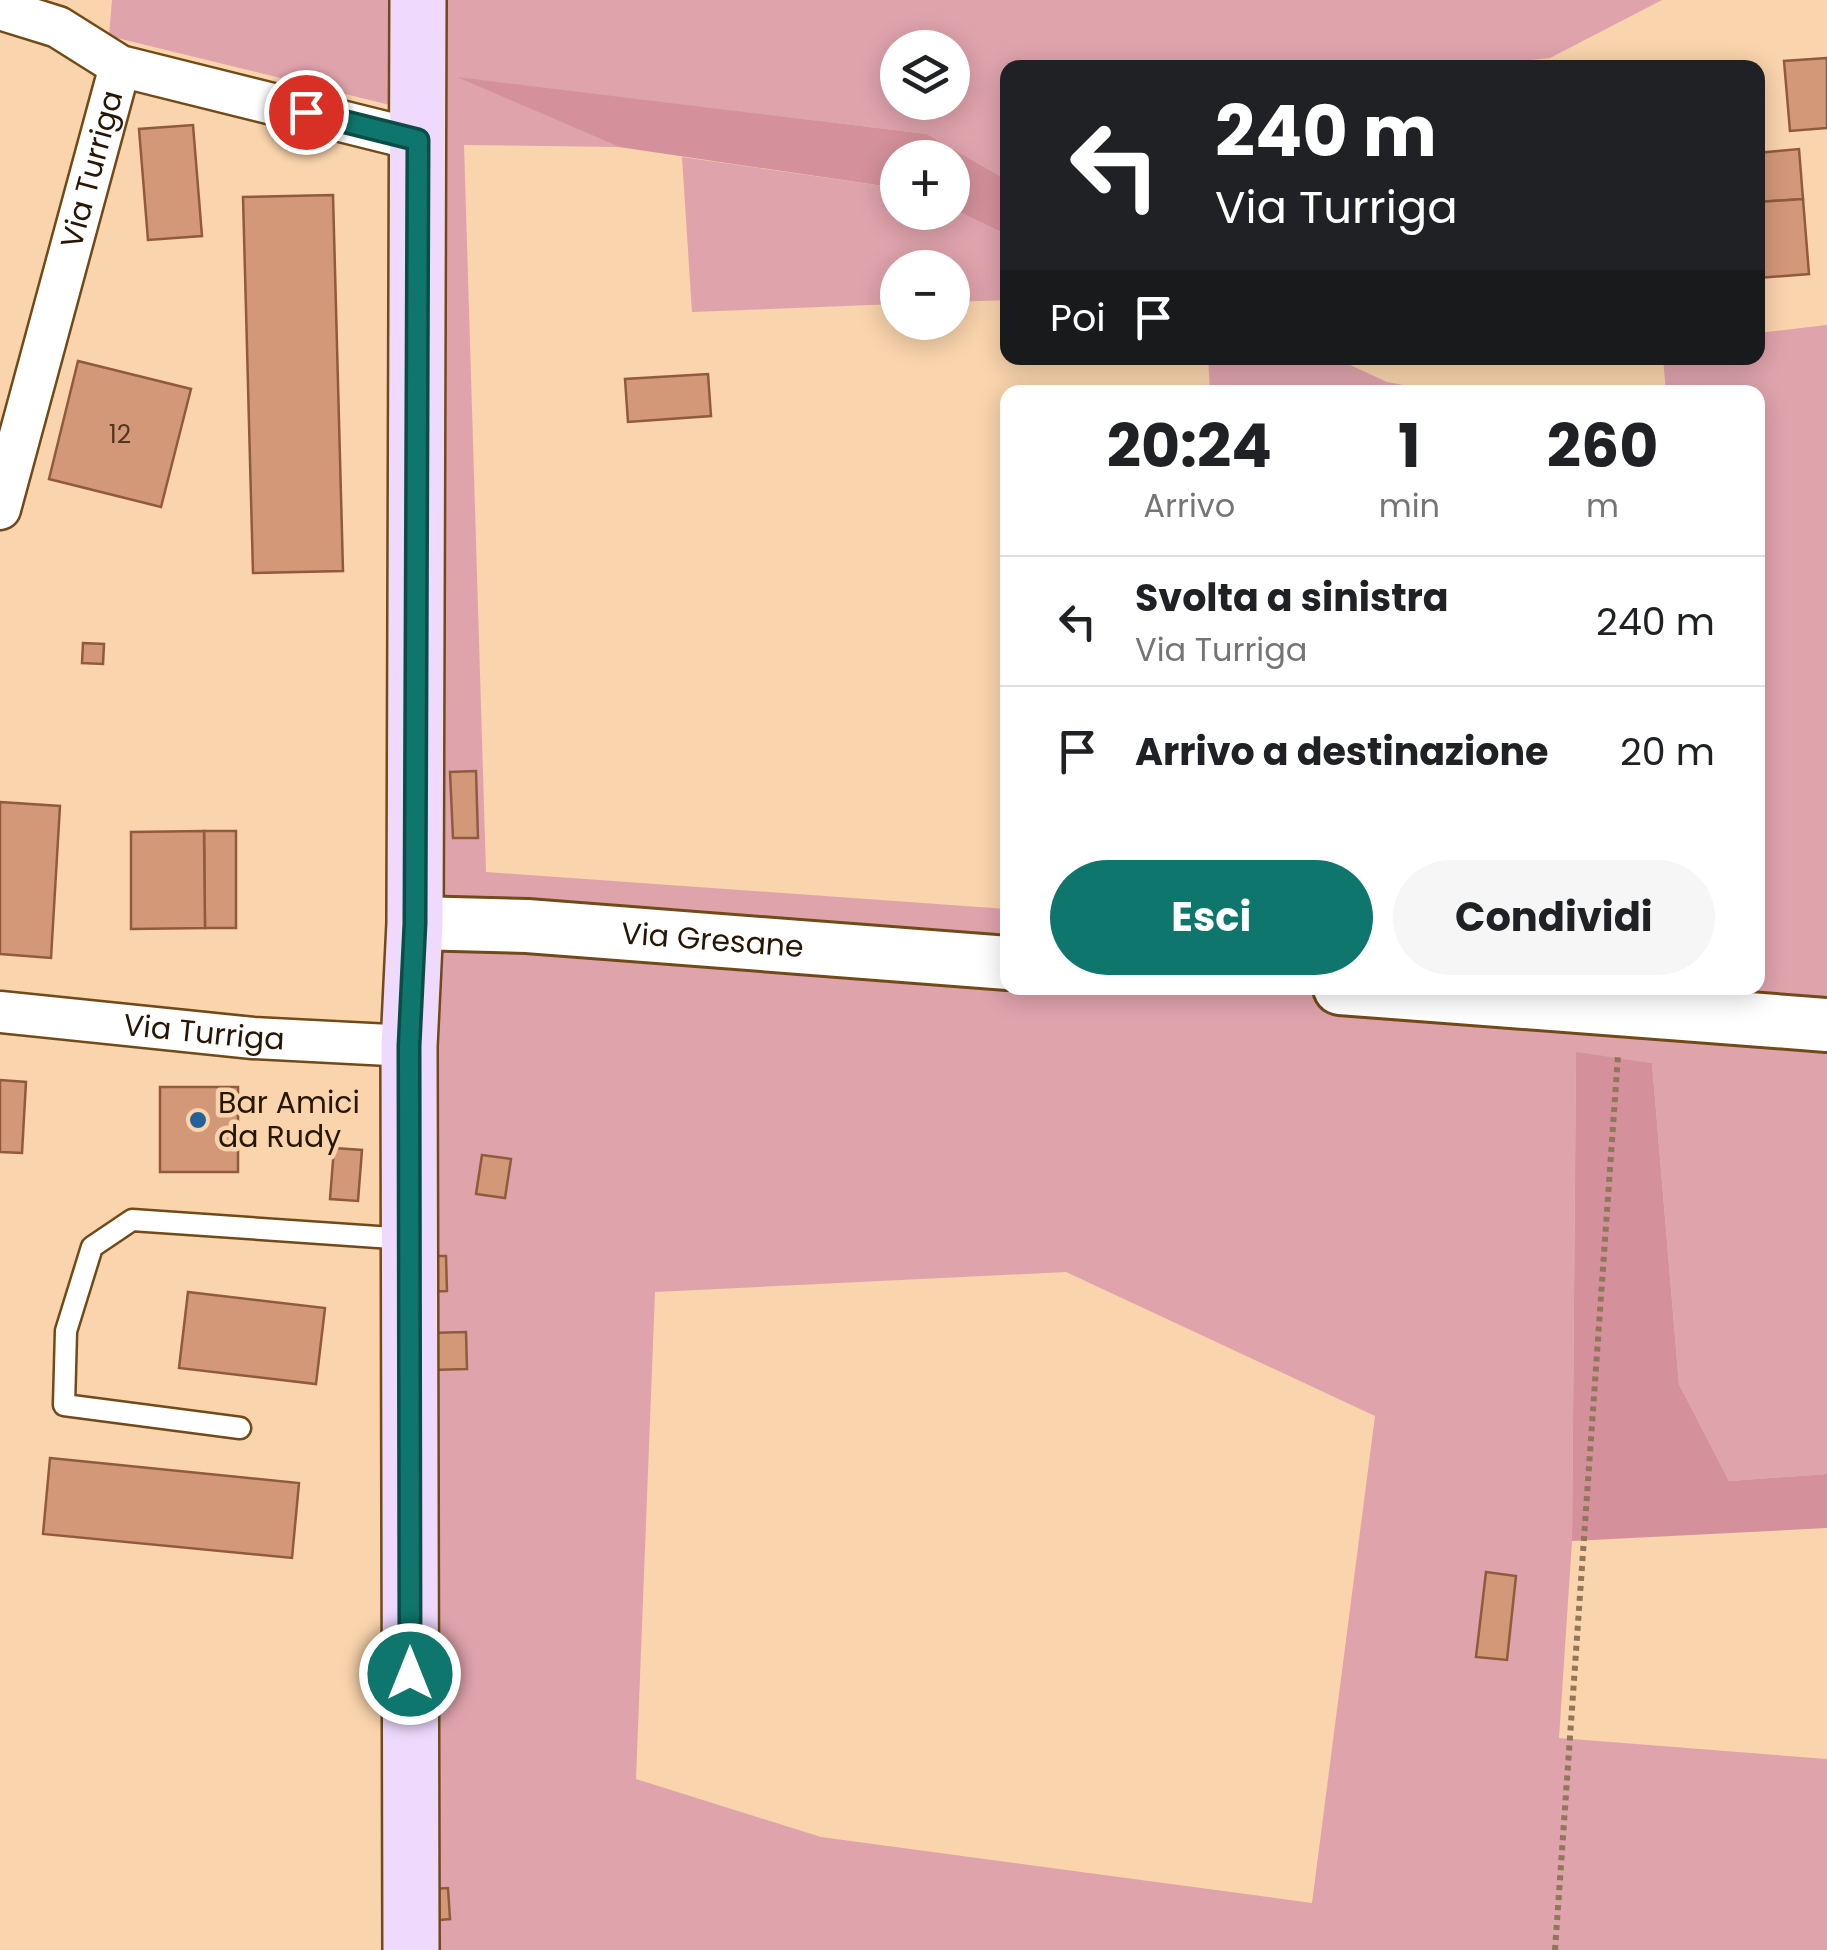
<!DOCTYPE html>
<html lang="it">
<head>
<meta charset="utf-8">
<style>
	:root { --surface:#fff; --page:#f6f6f6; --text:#202124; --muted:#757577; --line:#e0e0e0; --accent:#0f766e }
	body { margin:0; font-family:Poppins,sans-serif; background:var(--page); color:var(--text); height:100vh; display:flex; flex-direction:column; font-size:38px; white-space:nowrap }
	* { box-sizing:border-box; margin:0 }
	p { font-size:32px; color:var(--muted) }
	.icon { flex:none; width:55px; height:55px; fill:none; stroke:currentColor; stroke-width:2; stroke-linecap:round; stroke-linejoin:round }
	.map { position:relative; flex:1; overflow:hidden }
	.details { position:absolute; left:1000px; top:385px; width:765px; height:610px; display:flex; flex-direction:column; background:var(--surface); border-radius:20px; box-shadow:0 5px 25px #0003 }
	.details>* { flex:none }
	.hud { position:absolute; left:1000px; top:60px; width:765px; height:305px; border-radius:20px; box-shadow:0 5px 25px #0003; background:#202124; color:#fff; overflow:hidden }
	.controls { position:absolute; left:880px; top:30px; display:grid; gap:20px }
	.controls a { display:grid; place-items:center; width:90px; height:90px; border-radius:50%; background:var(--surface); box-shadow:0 5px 25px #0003; font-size:50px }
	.pin { position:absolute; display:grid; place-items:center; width:85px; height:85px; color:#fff; margin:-42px; border:5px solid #fff; border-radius:50%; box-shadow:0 2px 10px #0007 }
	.me { position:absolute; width:110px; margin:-55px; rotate:0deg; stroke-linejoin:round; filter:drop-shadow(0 0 8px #0008) }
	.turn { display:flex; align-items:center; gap:35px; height:210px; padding:0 50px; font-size:45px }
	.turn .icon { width:130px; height:130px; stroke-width:2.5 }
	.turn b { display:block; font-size:70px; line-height:85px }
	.then { display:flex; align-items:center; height:95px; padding:0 50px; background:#0003; gap:20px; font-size:38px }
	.eta { display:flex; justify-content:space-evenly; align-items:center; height:170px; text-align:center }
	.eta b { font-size:60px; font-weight:700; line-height:70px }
	.action { display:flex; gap:20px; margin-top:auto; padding:20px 50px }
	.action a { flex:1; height:115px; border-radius:60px; background:var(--accent); color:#fff; font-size:40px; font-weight:700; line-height:115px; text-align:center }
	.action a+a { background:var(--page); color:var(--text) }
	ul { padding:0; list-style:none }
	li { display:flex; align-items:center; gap:30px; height:130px; padding:0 50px; border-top:2px solid var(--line) }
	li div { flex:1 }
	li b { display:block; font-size:38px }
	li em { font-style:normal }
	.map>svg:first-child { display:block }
</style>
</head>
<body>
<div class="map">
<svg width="1827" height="1950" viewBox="0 0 1827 1950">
	<rect width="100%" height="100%" fill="#f9d4ac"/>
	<g fill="#dfa3ac" fill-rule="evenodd">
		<path d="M112,0H1662L1550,58L1468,67L1008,68L1007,180L927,134L461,78L619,147L464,145L486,872L1007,909L1008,988H1758V392H1666L1663,358H1758V333L1827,325V1474L1729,1481L1679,1384L1652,1063L1576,1053L1572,1541L1559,1738L1827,1759V1950H391L390,105L109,36ZM898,48H952V102H898ZM1066,1272L1375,1416L1312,1903L821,1837L636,1779L655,1292Z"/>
		<polygon points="682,157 897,188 898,212 952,212 953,209 1007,235 1007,300 953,302 952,268 898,268 897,304 692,312"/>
		<polygon points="1208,358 1335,358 1387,382 1441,392 1210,392"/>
	</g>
	<g fill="#d4919b">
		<polygon points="457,77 927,134 1007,180 1007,235 953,209 952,158 898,158 897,188 619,147"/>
		<polygon points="1576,1052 1652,1063 1679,1384 1729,1481 1827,1474 1827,1528 1572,1541"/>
	</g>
	<g fill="#d39878" stroke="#905a3c" stroke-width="2.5">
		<polygon points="1827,58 1827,128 1790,131 1784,61"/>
		<polygon points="193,125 202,236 148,240 139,129"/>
		<polygon points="1799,149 1803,199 1758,202 1758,153"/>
		<polygon points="333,195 343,571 253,573 243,197"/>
		<polygon points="1803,199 1809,274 1758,278 1758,202"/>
		<polygon points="78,361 191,389 161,507 49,479"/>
		<polygon points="708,374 711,416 628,422 625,379"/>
		<polygon points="83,643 104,644 103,664 82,663"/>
		<polygon points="476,771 478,838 453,838 450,772"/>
		<polygon points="0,802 60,806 51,958 0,954"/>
		<polygon points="204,831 236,831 236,928 205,928"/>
		<polygon points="204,831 205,928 131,929 131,832"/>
		<polygon points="0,1080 26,1082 22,1153 0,1152"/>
		<rect x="160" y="1087" width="78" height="85"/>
		<polygon points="334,1148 362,1150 358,1201 330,1199"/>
		<polygon points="482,1155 511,1159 505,1198 476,1194"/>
		<polygon points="426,1256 446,1256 447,1291 426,1292"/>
		<polygon points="188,1292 325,1308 316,1384 179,1368"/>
		<polygon points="466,1332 467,1369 430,1370 428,1333"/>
		<polygon points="50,1458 299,1483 292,1558 43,1534"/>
		<polygon points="1486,1572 1516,1576 1507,1660 1476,1657"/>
		<polygon points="448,1888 450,1919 418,1922 416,1890"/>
	</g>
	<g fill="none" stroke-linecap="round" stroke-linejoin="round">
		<g stroke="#714a17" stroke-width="25">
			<polyline id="service" points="240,1428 64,1405 66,1331 92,1247 132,1220 407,1239"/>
		</g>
		<g stroke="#714a17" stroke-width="45">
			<g id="minor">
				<polyline points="0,9 58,27 120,66 417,140"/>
				<path id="s1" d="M0,509L120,66"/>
				<path id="s2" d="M0,1012L253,1038L409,1046"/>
			</g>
		</g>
		<g stroke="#714a17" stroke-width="58">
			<g id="tertiary">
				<path id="s3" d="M415,923L527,926L1008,963"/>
				<polyline points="1340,988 1827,1025"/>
			</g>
		</g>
		<g stroke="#714a17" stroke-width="60">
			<polyline id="secondary" points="411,1950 409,1046 415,923 418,0"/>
		</g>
		<polyline stroke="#917659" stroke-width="6" stroke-dasharray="5 5" stroke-linecap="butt" points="1555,1950 1618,1055"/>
		<use href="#service" stroke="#fff" stroke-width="20"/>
		<use href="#minor" stroke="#fff" stroke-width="40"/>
		<use href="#tertiary" stroke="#fff" stroke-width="52"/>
		<use href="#secondary" stroke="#efdafe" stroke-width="55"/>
	</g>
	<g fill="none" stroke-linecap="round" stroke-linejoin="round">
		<g stroke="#0a4d48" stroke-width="25">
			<polyline id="route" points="306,112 418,140 415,923 409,1046 410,1674"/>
		</g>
		<use href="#route" stroke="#0f766e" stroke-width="18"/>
	</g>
	<circle fill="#246198" stroke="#f9d4ac" stroke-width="4" cx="198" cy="1120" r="10"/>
	<g text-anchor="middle" stroke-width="9" stroke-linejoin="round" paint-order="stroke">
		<g font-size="25" fill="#523620">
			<text x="120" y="443">12</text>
		</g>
		<g font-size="30" fill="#271603" stroke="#f9d4ac">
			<text dy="10" stroke="none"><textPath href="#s1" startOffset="352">Via Turriga</textPath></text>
			<text dy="10" stroke="none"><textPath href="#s3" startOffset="298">Via Gresane</textPath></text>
			<text dy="10" stroke="none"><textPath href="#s2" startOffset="205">Via Turriga</textPath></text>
		</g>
		<g font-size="30" fill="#271603" stroke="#f9d4ac" text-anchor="start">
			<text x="218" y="1113">Bar Amici<tspan x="218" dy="34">da Rudy</tspan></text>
		</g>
	</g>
</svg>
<div class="controls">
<a><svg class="icon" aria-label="layers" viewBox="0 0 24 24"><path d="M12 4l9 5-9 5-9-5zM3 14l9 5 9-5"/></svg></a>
<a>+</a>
<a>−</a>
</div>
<div class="pin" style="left:306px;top:112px;background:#d93025"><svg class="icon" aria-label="arrive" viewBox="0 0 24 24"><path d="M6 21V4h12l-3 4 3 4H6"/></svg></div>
<svg class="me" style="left:410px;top:1674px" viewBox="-20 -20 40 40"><circle r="17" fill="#0f766e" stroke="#fff" stroke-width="3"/><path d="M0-11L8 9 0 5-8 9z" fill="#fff"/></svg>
<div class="hud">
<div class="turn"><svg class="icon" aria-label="left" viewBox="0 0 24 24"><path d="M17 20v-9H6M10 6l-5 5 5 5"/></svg><div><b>240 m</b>Via Turriga</div></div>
<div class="then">Poi<svg class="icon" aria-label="arrive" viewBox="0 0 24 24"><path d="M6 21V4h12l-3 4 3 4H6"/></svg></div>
</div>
<section class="details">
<div class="eta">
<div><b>20:24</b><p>Arrivo</p></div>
<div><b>1</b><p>min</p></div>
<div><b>260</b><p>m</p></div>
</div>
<ul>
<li><svg class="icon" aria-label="left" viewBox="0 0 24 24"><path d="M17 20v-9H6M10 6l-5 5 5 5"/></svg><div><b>Svolta a sinistra</b><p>Via Turriga</p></div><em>240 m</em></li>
<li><svg class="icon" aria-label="arrive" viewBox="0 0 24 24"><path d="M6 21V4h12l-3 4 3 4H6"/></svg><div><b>Arrivo a destinazione</b></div><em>20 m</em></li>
</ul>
<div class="action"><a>Esci</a><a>Condividi</a></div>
</section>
</div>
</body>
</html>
